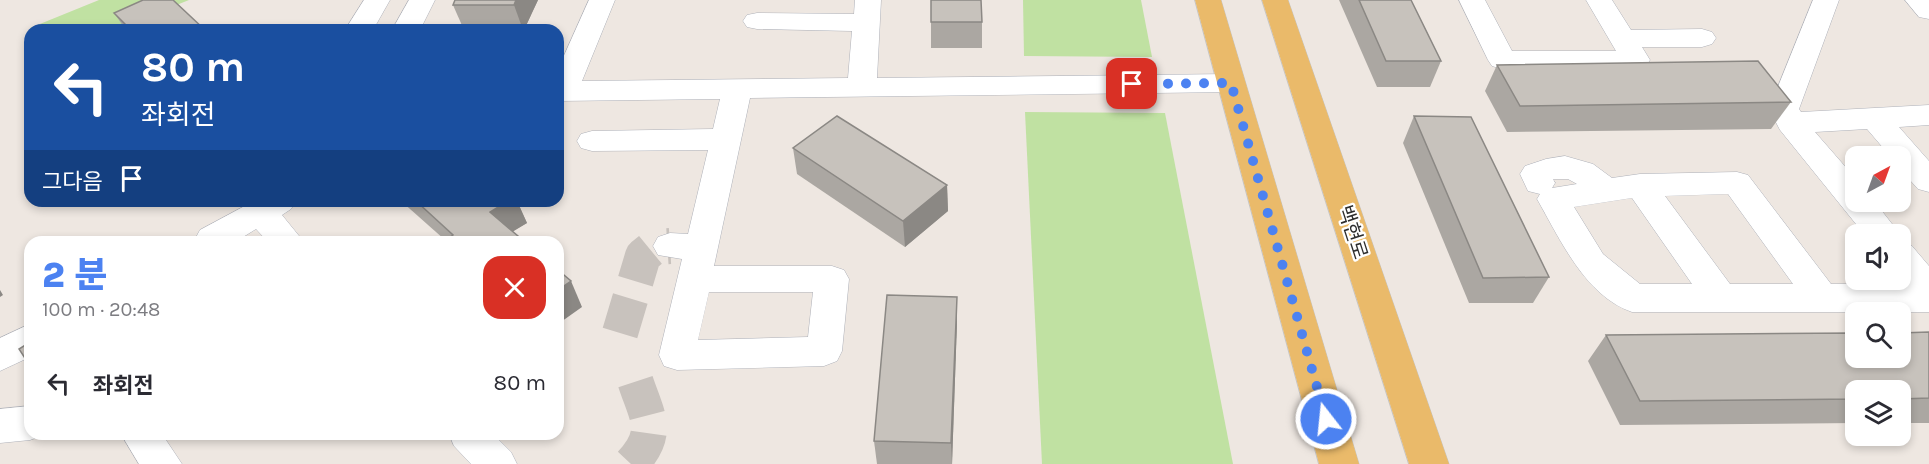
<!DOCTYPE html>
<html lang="ko">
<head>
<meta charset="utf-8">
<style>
	:root { --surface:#fff; --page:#f2f2f3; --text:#2b2b33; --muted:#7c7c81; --accent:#4c82f1 }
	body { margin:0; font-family:Karla,"Noto Sans KR",sans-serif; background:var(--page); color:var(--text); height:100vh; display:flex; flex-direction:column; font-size:22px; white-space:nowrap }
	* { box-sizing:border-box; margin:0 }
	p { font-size:20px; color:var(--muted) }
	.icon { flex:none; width:33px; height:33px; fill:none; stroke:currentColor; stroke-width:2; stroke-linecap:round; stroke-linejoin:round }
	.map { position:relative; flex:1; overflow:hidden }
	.side { position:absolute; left:24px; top:236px; width:540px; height:204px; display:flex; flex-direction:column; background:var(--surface); border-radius:18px; box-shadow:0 3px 9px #0003 }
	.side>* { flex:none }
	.hud { position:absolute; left:24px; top:24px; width:540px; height:183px; border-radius:18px; box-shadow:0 3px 9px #0003; background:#1a4fa0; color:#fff; overflow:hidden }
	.needle { width:39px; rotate:41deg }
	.controls { position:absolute; left:1845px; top:146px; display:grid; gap:12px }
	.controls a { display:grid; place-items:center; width:66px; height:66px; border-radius:12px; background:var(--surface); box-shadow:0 3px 9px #0003; font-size:30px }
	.pin { position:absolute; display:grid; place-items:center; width:51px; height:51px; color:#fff; margin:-26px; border-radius:12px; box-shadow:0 3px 9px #0006 }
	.me { position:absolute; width:66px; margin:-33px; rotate:344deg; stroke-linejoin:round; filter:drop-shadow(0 0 4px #0008) }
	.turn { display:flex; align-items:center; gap:21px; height:126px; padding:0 18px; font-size:27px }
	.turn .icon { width:78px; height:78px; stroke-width:2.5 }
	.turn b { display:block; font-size:42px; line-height:51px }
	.then { display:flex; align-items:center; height:57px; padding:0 18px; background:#0003; gap:12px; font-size:22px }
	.round { display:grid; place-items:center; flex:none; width:63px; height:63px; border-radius:18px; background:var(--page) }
	.overview { display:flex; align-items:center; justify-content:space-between; height:102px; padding:0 18px }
	h1 { font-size:36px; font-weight:800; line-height:45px; color:var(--accent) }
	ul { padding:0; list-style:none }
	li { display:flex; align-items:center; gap:18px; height:90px; padding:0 18px }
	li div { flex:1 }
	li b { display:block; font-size:22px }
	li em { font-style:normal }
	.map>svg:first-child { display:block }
</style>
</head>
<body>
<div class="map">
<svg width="1929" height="464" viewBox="0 0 1929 464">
	<rect width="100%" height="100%" fill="#eee7e1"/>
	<g fill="#c0e1a2">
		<polygon points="99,0 189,0 114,30 31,30 30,28"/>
		<polygon points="1023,0 1141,0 1152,57 1024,56"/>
		<polygon points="1025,112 1165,113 1233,464 1042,464"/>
	</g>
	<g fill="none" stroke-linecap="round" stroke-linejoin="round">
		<g stroke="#c8c2bd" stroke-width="36" stroke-dasharray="36 18" stroke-linecap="butt">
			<polyline points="620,333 643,256 654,247 670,246"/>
			<path d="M631,464C662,431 646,416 634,377"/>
		</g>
		<g stroke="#aeb1b9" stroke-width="1">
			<g id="minor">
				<polygon points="364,0 390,0 373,30 345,30"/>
				<polygon points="409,0 435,0 420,30 392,30"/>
				<path d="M589,0H615L582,81L848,78L852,31L757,29L747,27L743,21L747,15L757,13L854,14L855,0H881L877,78L1231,74L1241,76L1245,83L1241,90L1231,92L750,98L714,266H832L844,270L849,279L842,351L837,361L824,366L677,370L664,366L659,355L682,259L658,255L653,246L658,237L670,233L688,234L708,150L592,151L581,148L577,141L581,134L592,131L713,129L720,99L558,101V69ZM709,292H813L808,337L698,340Z"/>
				<polygon points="1459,0 1485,0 1512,51 1616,51 1586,0 1612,0 1631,30 1702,29 1712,32 1716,38 1712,44 1702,47 1642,47 1650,60 1646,66 1636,69 1502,69 1492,66 1488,60"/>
				<polygon points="1813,0 1839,0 1799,109 1801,112 1929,105 1929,125 1899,127 1929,161 1929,192 1918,189 1900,169 1900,156 1890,156 1867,129 1815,132 1856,179 1856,201 1874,201 1900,234 1864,234 1780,130 1769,109"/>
				<polygon points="1905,0 1929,0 1929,19 1919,17"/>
				<path d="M1565,156L1593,164L1612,178L1640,174L1737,172L1748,175L1831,284H1905L1900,279V242L1912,246L1929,266V312H1632C1585,296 1560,239 1537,199L1540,194L1528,191L1520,174L1525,166L1546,159ZM1553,179H1568L1577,184L1552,188L1555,183ZM1728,194L1793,284H1730L1665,196ZM1632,198L1692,284H1640L1603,254L1574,207Z"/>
				<polygon points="254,201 296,201 291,209 282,215 304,242 268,242 256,229 235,242 197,242 195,239 200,230"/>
				<polygon points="30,324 30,357 0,371 0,338"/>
				<polygon points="30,406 30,434 44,435 30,440 0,443 0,409"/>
				<polygon points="121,434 162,434 182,464 139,464"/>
				<polygon points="449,434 493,434 511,452 517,464 471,464 454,446"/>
			</g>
		</g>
		<g stroke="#c4c4c4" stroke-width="1">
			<g id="major">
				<polygon points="1195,0 1221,0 1359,464 1319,464"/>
				<polygon points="1262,0 1288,0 1449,464 1409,464"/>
			</g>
		</g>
		<use href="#minor" fill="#fff" fill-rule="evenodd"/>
		<use href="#major" fill="#eaba6a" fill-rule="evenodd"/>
	</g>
	<g fill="#aba7a2">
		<polygon points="538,0 524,30 464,30 453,5"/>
		<polygon points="1339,0 1411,0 1441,61 1430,87 1377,87"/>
		<polygon points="114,13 205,30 126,30"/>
		<rect x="931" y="22" width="51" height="26"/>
		<polygon points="1497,65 1791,102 1771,129 1507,132 1485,91"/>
		<polygon points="1414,116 1549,277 1533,303 1469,303 1403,143"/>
		<polygon points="793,148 947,185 948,211 905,247 797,174"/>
		<polygon points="401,201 517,201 527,223 513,231 445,240"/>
		<polygon points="957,322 952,464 877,464 874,441"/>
		<polygon points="1929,332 1929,423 1900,423 1900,390 1856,390 1856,423 1620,425 1588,361 1606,335"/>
	</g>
	<g fill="#8b8884">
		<polygon points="516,0 538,0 524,30 523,30 514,5"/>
		<polygon points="947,185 948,211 905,247 903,221"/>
		<polygon points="508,201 517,201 527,223 502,238 490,212"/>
		<polygon points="571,281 582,307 558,324 558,290"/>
		<polygon points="0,290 3,295 0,297"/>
		<polygon points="957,297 957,322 952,464 951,443"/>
	</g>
	<g fill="#c7c2bc" stroke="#8b8884" stroke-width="1.5">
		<polygon points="143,0 173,0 205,30 131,30 114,13"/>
		<polygon points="455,0 516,0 514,5 453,5"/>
		<polygon points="931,0 981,0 982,22 931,22"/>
		<polygon points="1359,0 1411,0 1441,61 1386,61"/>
		<polygon points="1758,61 1791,102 1520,106 1497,65"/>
		<polygon points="837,116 947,185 903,221 793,148"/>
		<polygon points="1414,116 1471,117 1549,277 1483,278"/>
		<polygon points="416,201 508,201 490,212 525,242 443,242 453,235"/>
		<polygon points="558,270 571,281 558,290"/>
		<polygon points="887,295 957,297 951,443 874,441"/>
		<polygon points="1929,332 1929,398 1900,399 1900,390 1856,390 1856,399 1640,401 1606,335 1856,333 1856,357 1900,357 1900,333"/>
		<polygon points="30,342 30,366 19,349"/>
	</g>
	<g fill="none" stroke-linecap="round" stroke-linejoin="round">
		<polyline stroke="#4c82f1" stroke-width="10" stroke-dasharray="0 18" points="1132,84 1231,83 1326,419"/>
	</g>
	<g text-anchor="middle" stroke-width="4.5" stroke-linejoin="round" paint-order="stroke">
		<g font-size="20" fill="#2e2e2e" stroke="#fff">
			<text transform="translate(1353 232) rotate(72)" y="7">백현로</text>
		</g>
	</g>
</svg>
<div class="controls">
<a><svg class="needle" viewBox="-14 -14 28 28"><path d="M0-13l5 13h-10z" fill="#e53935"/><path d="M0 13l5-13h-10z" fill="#7c7c81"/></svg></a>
<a><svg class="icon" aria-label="sound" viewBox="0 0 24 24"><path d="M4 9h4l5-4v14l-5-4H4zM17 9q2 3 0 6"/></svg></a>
<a><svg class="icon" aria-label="search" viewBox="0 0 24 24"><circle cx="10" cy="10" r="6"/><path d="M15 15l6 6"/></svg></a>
<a><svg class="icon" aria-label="layers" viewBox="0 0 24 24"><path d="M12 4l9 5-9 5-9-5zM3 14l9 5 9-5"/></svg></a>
</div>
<div class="pin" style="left:1132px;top:84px;background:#d93025"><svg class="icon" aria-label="arrive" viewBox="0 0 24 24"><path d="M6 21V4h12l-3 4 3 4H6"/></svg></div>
<svg class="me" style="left:1326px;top:419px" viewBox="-20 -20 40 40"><circle r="17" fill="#4c82f1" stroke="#fff" stroke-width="3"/><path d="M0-11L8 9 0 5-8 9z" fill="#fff"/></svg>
<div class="hud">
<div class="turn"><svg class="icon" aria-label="left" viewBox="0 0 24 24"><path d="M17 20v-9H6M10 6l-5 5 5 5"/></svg><div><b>80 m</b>좌회전</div></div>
<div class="then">그다음<svg class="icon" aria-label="arrive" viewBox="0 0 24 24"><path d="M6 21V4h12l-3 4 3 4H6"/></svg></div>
</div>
<section class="side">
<div class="overview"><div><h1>2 분</h1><p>100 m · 20:48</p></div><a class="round" style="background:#d93025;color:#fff"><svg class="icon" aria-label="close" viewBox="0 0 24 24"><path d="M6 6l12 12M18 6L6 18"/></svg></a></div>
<ul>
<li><svg class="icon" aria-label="left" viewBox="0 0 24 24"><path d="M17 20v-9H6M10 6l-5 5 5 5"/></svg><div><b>좌회전</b></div><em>80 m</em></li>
</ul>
</section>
</div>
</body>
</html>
